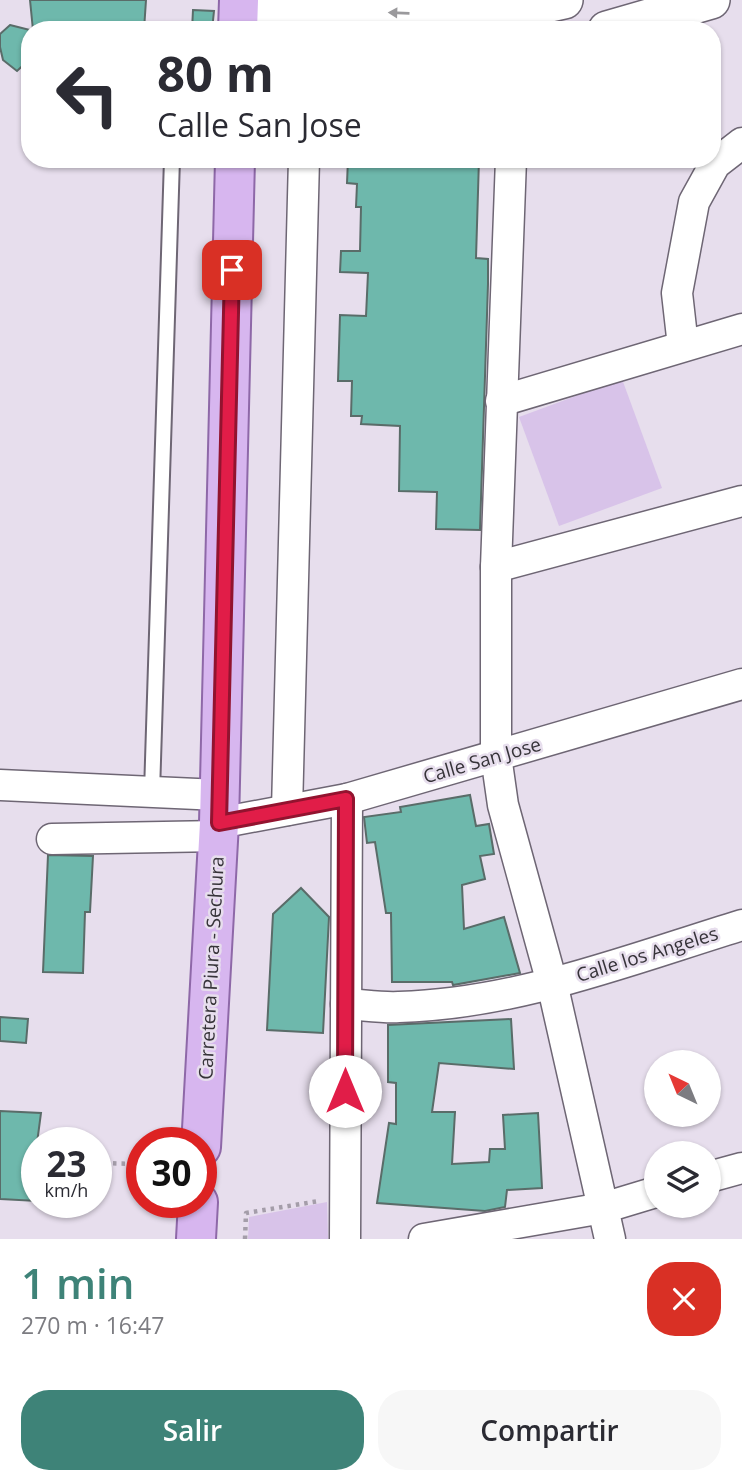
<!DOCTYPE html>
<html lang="es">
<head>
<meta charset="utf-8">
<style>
	:root { --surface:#fff; --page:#f7f7f7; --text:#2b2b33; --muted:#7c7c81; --accent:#3e8378 }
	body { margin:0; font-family:"Open Sans",sans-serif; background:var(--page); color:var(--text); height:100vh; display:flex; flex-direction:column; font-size:26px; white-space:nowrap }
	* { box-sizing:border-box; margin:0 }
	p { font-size:23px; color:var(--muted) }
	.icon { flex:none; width:38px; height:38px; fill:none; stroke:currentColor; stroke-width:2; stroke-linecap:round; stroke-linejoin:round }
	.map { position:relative; height:1239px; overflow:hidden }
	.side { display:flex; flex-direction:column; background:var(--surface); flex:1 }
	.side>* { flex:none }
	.banner { position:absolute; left:21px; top:21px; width:700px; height:147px; border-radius:28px; box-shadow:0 2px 5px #0004; background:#fff; color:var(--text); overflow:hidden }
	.needle { width:46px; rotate:317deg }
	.buttons { position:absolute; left:644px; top:1050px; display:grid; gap:14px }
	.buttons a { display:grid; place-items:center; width:77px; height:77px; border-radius:50%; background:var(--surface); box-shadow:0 2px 5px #0004; font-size:35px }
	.speed { position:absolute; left:21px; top:1127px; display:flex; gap:14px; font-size:35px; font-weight:700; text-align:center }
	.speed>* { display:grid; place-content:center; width:91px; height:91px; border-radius:50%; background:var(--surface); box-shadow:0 2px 5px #0004; line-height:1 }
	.speed small { font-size:18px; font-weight:400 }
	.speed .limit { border:10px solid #d22; background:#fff; color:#111 }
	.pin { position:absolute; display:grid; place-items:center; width:60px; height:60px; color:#fff; margin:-30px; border-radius:14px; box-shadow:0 4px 10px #0006 }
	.me { position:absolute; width:77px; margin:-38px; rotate:0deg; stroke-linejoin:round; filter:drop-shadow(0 0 5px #0008) }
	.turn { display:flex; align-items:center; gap:24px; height:147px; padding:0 21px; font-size:32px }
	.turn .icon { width:91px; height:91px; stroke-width:2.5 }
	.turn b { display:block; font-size:49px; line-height:60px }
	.round { display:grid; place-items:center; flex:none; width:74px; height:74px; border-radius:28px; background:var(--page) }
	.head { display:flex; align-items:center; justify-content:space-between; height:119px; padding:0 21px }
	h1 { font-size:42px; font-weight:600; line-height:52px; color:var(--accent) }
	.cta { display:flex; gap:14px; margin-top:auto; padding:14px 21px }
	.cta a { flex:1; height:80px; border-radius:28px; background:var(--accent); color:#fff; font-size:28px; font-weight:600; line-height:80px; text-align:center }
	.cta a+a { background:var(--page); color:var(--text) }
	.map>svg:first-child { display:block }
</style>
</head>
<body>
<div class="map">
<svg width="742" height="1239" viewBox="0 0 742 1239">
	<rect width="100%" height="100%" fill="#e7deed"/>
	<g fill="#d8c3e9">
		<polygon points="622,379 662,488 559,526 519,417"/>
		<polygon points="327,1202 328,1239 248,1239 249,1217"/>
	</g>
	<g fill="#6eb8ac" stroke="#5a6c69" stroke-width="2">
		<polygon points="30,0 146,0 144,30 33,30"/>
		<polygon points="193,10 214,11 212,30 192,30"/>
		<polygon points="10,25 30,30 30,59 17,71 3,60 0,47 0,34"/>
		<polygon points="348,159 479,159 476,258 488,259 488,284 480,530 436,529 437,492 399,491 400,426 361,424 362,416 351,416 352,381 338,381 340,315 366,316 368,273 340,272 341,251 360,251 361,207 356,207 357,184 347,183"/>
		<polygon points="470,795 476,826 489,824 494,854 480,856 485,879 462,885 464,929 504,917 520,973 453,985 452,982 392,982 391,913 386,913 375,842 367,843 364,817 401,812 400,807"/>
		<polygon points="48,855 93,856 90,912 85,912 83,973 43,972"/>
		<polygon points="301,888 329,917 323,1033 267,1030 273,914"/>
		<polygon points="0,1017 28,1019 26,1043 0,1041"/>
		<polygon points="511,1019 514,1069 439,1063 432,1112 455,1112 452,1164 489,1162 490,1149 505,1149 503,1115 538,1113 542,1188 507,1190 505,1207 485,1211 377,1203 389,1123 396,1124 396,1083 388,1082 388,1025"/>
		<polygon points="0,1111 41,1113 37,1143 37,1201 0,1199"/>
	</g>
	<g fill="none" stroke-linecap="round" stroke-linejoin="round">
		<g stroke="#6e6674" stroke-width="18">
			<polyline id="service" points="152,792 172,159"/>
		</g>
		<g stroke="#6e6674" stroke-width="33">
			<g id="minor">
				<polyline points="511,159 496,567 496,756 503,805 552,983 610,1239"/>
				<polyline points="683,346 677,293 694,202 715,164 742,143"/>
				<polyline points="501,401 742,329"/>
				<polyline points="496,567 742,501"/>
				<polyline points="0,785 219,795"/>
				<polyline points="287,810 304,159"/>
				<polyline points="219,823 347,799 742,684"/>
				<polyline points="52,839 219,836"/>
				<path d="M346,1004C364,1005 382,1008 399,1007C517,1004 631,959 742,925"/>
				<polyline points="709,1177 742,1168"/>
				<polyline points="345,1239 347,799"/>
				<polyline points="424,1239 603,1208 656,1192"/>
			</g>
		</g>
		<g stroke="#6e6674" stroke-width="40">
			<g id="tertiary">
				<polyline points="239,6 465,16 519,10 564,0"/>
				<polyline points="607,30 711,0"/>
			</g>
		</g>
		<g stroke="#8e68a8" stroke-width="42">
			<g id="primary">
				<polyline points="238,30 239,0"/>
				<polyline points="201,1147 219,823 235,159"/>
				<polyline points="196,1239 198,1202"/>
			</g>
		</g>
		<g stroke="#a49da9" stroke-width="4.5" stroke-dasharray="3.5 5" stroke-linecap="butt">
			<polyline points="96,1163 142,1164"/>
			<polyline points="245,1239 246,1213 319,1201"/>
		</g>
		<use href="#service" stroke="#fff" stroke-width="14"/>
		<use href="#minor" stroke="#fff" stroke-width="30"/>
		<use href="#tertiary" stroke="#fff" stroke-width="37"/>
		<use href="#primary" stroke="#d7b6ef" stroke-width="38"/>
	</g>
	<defs><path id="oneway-solid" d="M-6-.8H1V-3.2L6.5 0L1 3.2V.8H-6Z" transform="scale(1.75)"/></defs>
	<use fill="#9a999c" href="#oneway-solid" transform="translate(399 13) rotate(-178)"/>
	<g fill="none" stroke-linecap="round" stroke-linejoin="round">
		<g stroke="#92132f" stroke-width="18">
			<polyline id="route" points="232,270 219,823 346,799 345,1091"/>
		</g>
		<use href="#route" stroke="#e11d48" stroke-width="12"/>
	</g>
	<g text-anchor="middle" stroke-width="5" stroke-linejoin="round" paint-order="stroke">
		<g font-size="19" fill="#363339" stroke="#e7deed">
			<text transform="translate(482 760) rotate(-16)" y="7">Calle San Jose</text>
			<text transform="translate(647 954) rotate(-17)" y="7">Calle los Angeles</text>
			<text transform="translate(211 968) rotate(-87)" y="7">Carretera Piura - Sechura</text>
		</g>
	</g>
</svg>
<div class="buttons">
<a><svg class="needle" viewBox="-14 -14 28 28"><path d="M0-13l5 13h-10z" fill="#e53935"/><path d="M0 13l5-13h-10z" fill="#7c7c81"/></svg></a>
<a><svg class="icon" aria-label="layers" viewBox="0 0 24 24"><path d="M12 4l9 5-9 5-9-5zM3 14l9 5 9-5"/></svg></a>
</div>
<div class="speed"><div>23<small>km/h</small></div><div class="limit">30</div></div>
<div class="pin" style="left:232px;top:270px;background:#d93025"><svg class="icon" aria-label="arrive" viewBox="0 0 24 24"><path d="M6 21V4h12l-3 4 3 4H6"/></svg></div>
<svg class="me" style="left:345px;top:1091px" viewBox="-20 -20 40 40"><circle r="19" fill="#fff"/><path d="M0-13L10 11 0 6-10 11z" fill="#e11d48"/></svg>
<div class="banner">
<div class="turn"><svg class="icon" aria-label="left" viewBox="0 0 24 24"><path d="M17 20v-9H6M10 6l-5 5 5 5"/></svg><div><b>80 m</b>Calle San Jose</div></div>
</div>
</div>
<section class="side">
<div class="head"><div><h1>1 min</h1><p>270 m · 16:47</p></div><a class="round" style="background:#d93025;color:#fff"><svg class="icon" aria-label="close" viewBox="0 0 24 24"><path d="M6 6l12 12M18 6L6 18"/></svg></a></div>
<div class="cta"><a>Salir</a><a>Compartir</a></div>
</section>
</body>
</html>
